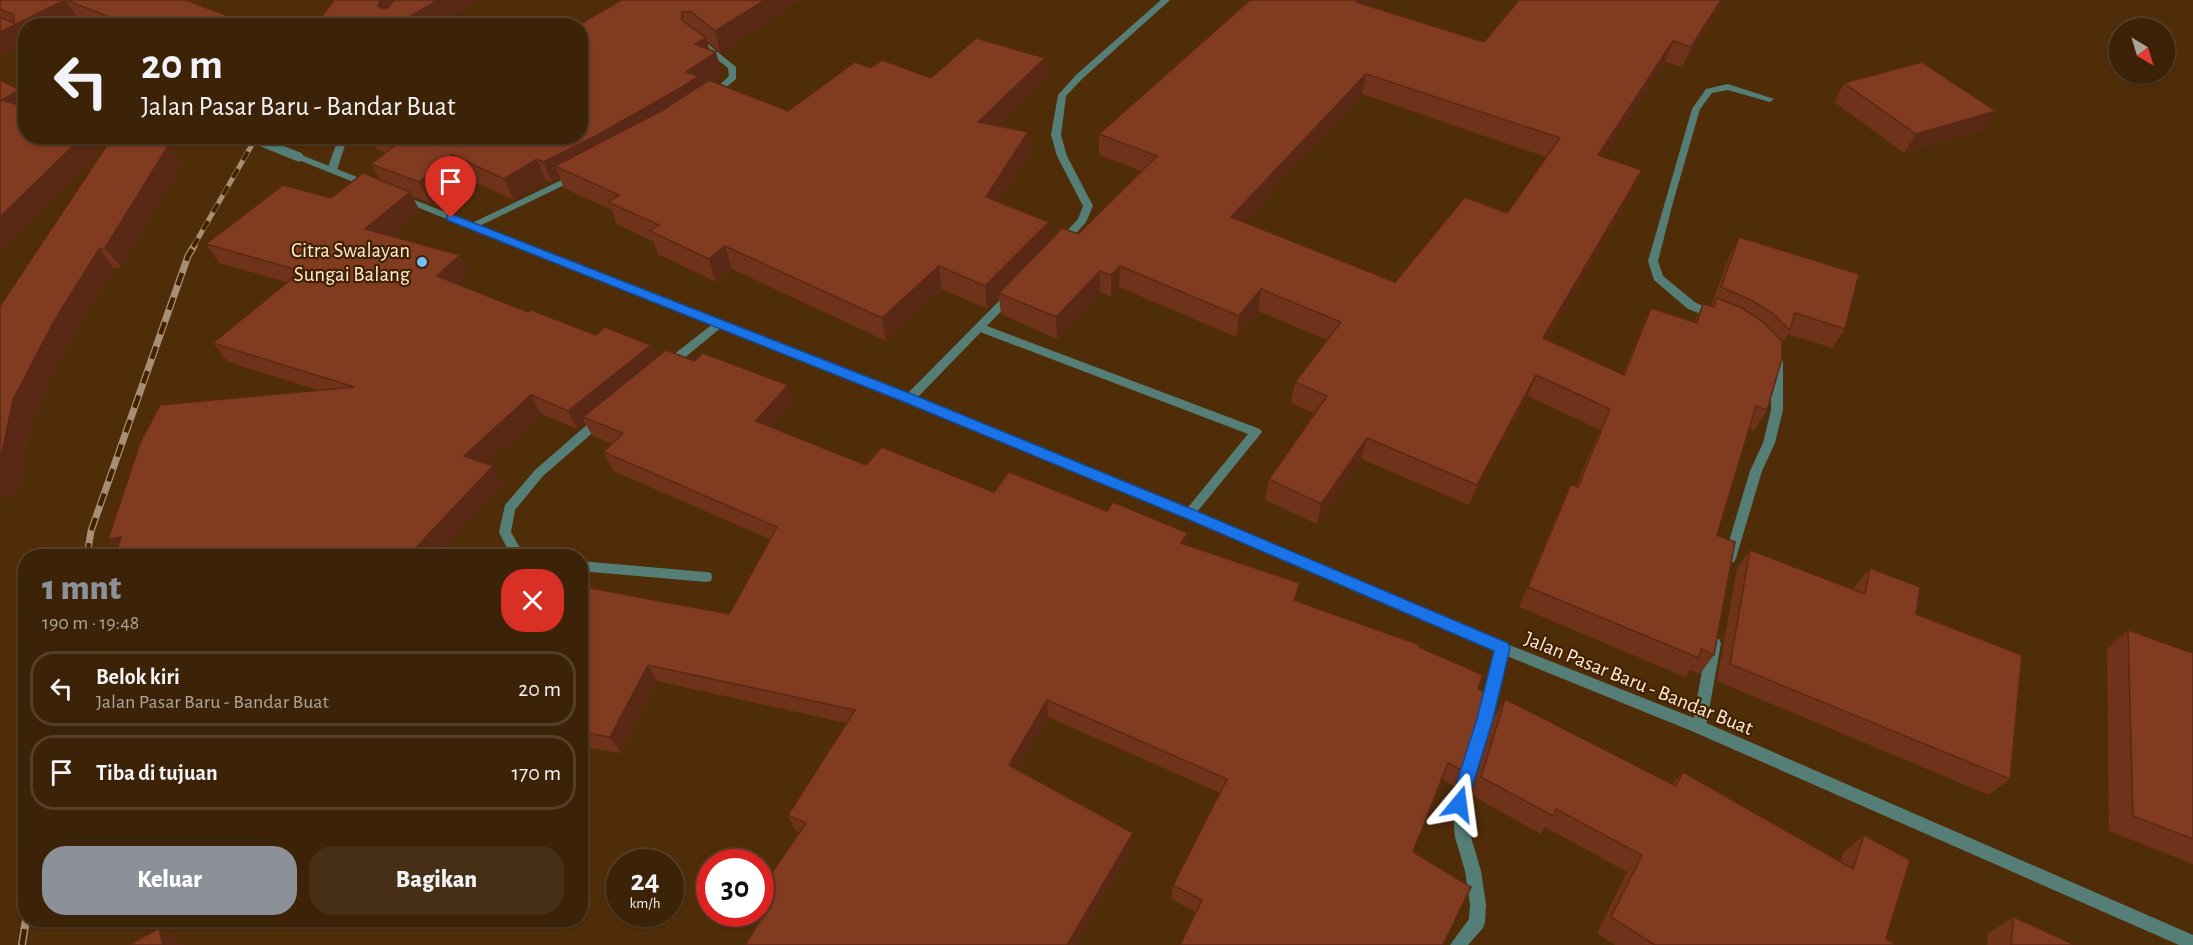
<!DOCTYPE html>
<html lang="id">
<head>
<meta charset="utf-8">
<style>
	:root { --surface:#3c2207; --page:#472f15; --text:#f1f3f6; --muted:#aca49b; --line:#553f28; --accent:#8c9099 }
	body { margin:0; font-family:"Alegreya Sans",sans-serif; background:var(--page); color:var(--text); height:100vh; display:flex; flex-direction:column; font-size:22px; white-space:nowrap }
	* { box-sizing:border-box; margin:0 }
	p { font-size:20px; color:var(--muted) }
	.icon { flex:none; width:33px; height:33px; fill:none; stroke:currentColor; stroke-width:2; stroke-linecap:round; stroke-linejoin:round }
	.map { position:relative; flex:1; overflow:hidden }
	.sheet { position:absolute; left:18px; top:549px; width:570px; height:378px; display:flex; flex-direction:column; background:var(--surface); border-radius:24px; box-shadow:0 2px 4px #0004,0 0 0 2px var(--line) }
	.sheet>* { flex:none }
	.guide { position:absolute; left:18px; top:18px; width:570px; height:126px; border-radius:24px; box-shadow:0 2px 4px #0004,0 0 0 2px var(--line); background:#3c2207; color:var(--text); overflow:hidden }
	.needle { width:39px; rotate:142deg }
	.tools { position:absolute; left:2109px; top:18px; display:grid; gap:12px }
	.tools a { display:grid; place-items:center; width:66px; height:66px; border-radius:50%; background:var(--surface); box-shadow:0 2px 4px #0004,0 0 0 2px var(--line); font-size:30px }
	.speed { position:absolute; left:606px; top:849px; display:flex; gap:12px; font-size:30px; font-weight:700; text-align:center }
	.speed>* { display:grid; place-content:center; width:78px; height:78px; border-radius:50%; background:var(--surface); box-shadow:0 2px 4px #0004,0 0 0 2px var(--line); line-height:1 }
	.speed small { font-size:15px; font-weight:400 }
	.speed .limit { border:9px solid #d22; background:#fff; color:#111 }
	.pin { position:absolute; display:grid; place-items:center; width:51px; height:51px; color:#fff; margin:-62px -26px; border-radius:50% 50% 50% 0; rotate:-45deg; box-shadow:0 0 6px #0007 }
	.pin .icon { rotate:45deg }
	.me { position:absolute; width:66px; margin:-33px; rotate:16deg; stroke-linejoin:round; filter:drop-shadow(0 0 4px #0008) }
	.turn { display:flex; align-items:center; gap:21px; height:126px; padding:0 24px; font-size:27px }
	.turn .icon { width:78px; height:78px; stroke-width:2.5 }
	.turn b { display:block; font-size:42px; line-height:51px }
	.round { display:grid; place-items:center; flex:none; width:63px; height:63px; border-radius:24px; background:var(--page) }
	.overview { display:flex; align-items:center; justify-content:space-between; height:102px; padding:0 24px }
	h1 { font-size:36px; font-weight:800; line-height:45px; color:var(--accent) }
	.button { display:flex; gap:12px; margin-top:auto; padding:12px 24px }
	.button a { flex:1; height:69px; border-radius:24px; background:var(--accent); color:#fff; font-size:24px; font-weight:800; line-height:69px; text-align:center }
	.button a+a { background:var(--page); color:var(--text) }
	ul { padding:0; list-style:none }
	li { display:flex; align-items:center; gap:18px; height:75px; margin:0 12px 9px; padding:0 12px; border:3px solid var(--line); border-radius:24px }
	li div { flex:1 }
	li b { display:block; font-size:22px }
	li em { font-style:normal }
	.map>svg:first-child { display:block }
</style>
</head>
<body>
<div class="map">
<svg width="2193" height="945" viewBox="0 0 2193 945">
	<rect width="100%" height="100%" fill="#502d09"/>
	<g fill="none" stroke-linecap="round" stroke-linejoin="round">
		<polygon fill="#557e76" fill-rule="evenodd" points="979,323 1260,429 1262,432 1193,517 1185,517 1183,514 1185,511 1248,434 975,330 974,327"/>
		<g fill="#557e76" fill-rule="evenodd">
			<polygon points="1161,0 1170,0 1082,79 1066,96 1061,135 1067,156 1093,206 1086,222 1066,245 1058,245 1058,241 1078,219 1083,206 1057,156 1051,135 1058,95 1076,75"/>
			<polygon points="702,44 708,44 736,67 736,79 712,99 708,96 729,76 728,68 702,48"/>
			<polygon points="1728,84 1774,99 1770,102 1728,90 1712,93 1700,109 1672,206 1658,261 1663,276 1696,303 1718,312 1719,315 1718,318 1714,319 1688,309 1654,280 1648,261 1692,109 1706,89"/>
			<polygon points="339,136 348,136 337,170 332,173 327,170"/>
			<polygon points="576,173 579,174 579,178 475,228 467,228 466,226"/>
			<polygon points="1010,292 1014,294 1015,296 1014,298 913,402 905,402 903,399 905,396 1006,294"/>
			<polygon points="718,320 723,324 722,327 672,368 664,368 662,365 664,362"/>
			<polygon points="1777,357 1783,361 1783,410 1775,443 1762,471 1736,558 1734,562 1730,563 1726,562 1724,558 1750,471 1763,443 1771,410 1771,361"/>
			<path d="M601,415L607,419L605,422L543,476L515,510L511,532L519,546L530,556C509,558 508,550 499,532L505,505L535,470L597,416Z"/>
			<polygon points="580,561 706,572 711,573 712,577 711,581 706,582 580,571"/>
			<polygon points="1714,637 1719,639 1721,643 1706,727 1704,732 1699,733 1694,732 1692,727 1707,643 1709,639"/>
			<polygon points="1502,642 1507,644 1509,648 1492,719 1466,804 1471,837 1481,871 1486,904 1485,922 1483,928 1468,945 1450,945 1469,919 1470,904 1465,871 1455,837 1452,804 1478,719 1495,648 1497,644"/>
		</g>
		<g fill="#557e76" fill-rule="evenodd">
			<polygon points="299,154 372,183 374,185 372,187 366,187 296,159 294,157"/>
			<polygon points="402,195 913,396 1193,511 1507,644 1704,722 2193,935 2193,945 2179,945 1694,732 1497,652 1185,517 905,402 399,200 399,196"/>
		</g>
		<g stroke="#a88e75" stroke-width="5">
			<polyline id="rail-far2" points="193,247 257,136"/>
		</g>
		<g stroke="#a88e75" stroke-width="7">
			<polyline id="rail-far1" points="87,556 91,531 188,256 194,246"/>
		</g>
		<g stroke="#a88e75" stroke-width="8">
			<polyline id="rail" points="22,945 26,920"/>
		</g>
		<use href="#rail-far2" stroke="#420" stroke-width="4" stroke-dasharray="10" stroke-linecap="butt"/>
		<use href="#rail-far1" stroke="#420" stroke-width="4.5" stroke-dasharray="13" stroke-linecap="butt"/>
		<use href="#rail" stroke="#420" stroke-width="5" stroke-dasharray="16" stroke-linecap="butt"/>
		<polyline stroke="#557e76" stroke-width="9" points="247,136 299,157"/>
	</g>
	<g fill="#6f331c" fill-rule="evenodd">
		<polygon points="0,0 201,0 195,3 236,19 240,26 98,26 78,18 62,26 26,26 0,57"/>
		<path d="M621,0H800L720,52L706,40L709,49L722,73L711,80L788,111L871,68L931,78L1045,58L1046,80L998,126L1029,155L999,202L1049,222L1050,241L1078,234L1141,171L1099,155V134L1250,0H1375L1368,6L1484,42L1519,0H1725L1682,67L1665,62L1603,157L1633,191L1547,339L1623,374L1641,330L1651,308L1694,322L1703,304L1711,306L1729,257L1739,237L1845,329L1832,348L1788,334L1782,343L1767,410L1754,431L1749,429L1717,535L1714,655L1700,674L1690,670L1685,677L1519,607L1561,505L1571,484L1576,486L1600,430L1528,396L1469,505L1361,459L1317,524L1265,500L1269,479L1315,414L1291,403L1295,382L1327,340L1258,311L1236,337L1119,287L1111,297L1100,292L1057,339L1001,314L999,297L987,309L942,289L886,341L732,269L716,282L658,254L654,242L617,224L612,210L564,188L560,178L552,182L546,180L514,200L462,176L430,203L412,196L420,211L391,236L469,274L458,284L528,312L596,335L651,345L656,358L694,361L788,385L794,404L773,427L866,465L994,492L1186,545L1296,600L1419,647L1478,689L1463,771L1455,787L1442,779L1196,912L1171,899L1173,885L1220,793L1048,717L1017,769L1132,848L1075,945H745L763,915L760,913V890L799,832L795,830L788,815L846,723L657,681L621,753L580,746V586L729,614L770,539L613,471L604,452L612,444L592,435L585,423L577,429L541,414L487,463L493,466L504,484L117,548L108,539L318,390L228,362L213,343L287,282L219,263L206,244L380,180L371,164L386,153L375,148L369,136H580ZM1362,94L1546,157L1507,213L1395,282L1244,222Z"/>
		<polygon points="1844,83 1984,130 1904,153 1834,102"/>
		<polygon points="168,146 181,165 121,267 114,268 71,340 32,419 17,493 0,498 0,306"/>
		<polygon points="1750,550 1854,590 1855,586 1870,568 1916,614 2010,779 1989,795 1717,681 1737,568"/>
		<polygon points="2128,630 2193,653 2193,864 2109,831 2107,648"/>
		<polygon points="1505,699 1673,784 1683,772 1840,862 1843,853 1864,835 1886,939 1897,945 1615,945 1597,933 1627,872 1545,827 1541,834 1471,795 1494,718"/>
		<polygon points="2014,917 2075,945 1987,945 1988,933"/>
	</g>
	<g fill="#5a2916">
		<polygon points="65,0 78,18 62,26 26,26 26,44 0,57 0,32"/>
		<polygon points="172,0 201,0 179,11"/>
		<polygon points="381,0 403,0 388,25 378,5"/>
		<polygon points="438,0 480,0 437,26 407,18"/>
		<polygon points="765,0 800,0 720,52 715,31"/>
		<polygon points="1358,0 1375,0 1352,23 1356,2"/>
		<polygon points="1721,0 1725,0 1682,67 1691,47"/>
		<polygon points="519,16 523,26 514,26"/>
		<polygon points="236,19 240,26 230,26"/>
		<polygon points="706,38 711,56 716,52 722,73 700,87 703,97 555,166 560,178 552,182 543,162 695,44"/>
		<polygon points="1673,41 1665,62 1590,177 1598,155"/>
		<polygon points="1045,58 1046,80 980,145 978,122"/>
		<polygon points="1366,74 1362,94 1229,239 1231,217"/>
		<polygon points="20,90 26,97 26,113 1,100"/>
		<polygon points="1996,111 1984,130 1904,153 1916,134"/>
		<polygon points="1028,132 1029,155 988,219 986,197"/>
		<polygon points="80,136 98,136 103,143 89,163 0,252 0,217"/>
		<polygon points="168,146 181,165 121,267 105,248"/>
		<polygon points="452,155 462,176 430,203 419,182"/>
		<polygon points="537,159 546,180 514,200 504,179"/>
		<polygon points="1642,170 1633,191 1535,359 1543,338"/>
		<polygon points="410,192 420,211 376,248 365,229"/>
		<polygon points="1049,222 1050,244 999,293 999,297 987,309 985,286"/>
		<polygon points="725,246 732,269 716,282 709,259"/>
		<polygon points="99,249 114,268 71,340 32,419 17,493 0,498 0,462 13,400 54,321"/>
		<polygon points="460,255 469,274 447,295 437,276"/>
		<polygon points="939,266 942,289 886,341 882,318"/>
		<polygon points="1120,266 1119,287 1111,297 1111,275"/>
		<polygon points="1100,271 1100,292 1057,339 1056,317"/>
		<polygon points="1261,289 1258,311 1236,337 1239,316"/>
		<polygon points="651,345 659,364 583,417 585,423 577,429 568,411"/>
		<polygon points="1536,375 1528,396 1469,505 1477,485"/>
		<polygon points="788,385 794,404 762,440 756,421"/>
		<polygon points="531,395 541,414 476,474 464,456"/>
		<polygon points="1367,438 1361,459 1317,524 1321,504"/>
		<polygon points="493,466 504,484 437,556 408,556"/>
		<polygon points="1188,533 1186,551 1181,543"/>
		<polygon points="121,537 126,556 108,539"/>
		<polygon points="1300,583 1296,601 1294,600"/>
		<polygon points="648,665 657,681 621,753 610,737"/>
		<polygon points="1047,700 1048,717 1011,781 1009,765"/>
		<polygon points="1133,833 1132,848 1075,945 1067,945"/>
		<polygon points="159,928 181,942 182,945 163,945"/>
	</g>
	<g fill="#813b20" stroke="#5a2916" stroke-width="1.5" fill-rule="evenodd">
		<polygon points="0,0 65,0 0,32 0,17 14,23 14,15 0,9"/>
		<polygon points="66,0 186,0 236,19 230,26 132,26"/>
		<polygon points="334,0 381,0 378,5 380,8 388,8 394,0 438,0 407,18 519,16 514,26 315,26"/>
		<polygon points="621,0 765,0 715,31 691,12 682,12 682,20 706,38 695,44 716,52 686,72 698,76 682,87 594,137 543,162 537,159 504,179 452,155 419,182 371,164 398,143 384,136 580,136 580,26 577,26"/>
		<path d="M1250,0H1358L1356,2L1484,42L1519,0H1721L1691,47L1673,41L1598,155L1642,170L1543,338L1624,375L1651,308L1697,323L1703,304L1714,307L1717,298L1742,308L1762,321L1782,341V359L1767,410L1756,406L1717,535L1735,542L1714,655L1701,649L1699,658L1528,587L1571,484L1578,487L1610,409L1536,375L1477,485L1367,438L1321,504L1269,479L1327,396L1295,382L1341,322L1261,289L1239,316L1120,266L1111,275L1100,271L1056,317L999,293L1062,228L1078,234L1157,156L1099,134ZM1366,74L1560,138L1507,213L1465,197L1395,282L1231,217Z"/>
		<polygon points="976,38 1045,58 978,122 1028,132 986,197 1049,222 985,286 939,266 882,318 725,246 709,259 650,231 659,225 608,202 619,195 555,166 661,111 709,80 788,111 855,62 871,68 882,60 931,78"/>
		<polygon points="1922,62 1996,111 1916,134 1844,83"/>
		<polygon points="0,80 20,90 1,100 26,107 26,136 80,136 75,144 0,217"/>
		<polygon points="113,136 134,136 168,146 105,248 99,249 54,321 13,400 0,462 0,306"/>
		<polygon points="363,173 410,192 365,229 460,255 437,276 528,312 531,310 596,335 605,327 651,345 568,411 531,395 464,456 493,466 408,556 115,556 121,537 108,539 140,443 160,405 354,387 213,343 301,271 206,244 283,185 331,198"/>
		<polygon points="1739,237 1859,274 1845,329 1795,313 1790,330 1772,313 1751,300 1721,287"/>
		<polygon points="666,350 694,361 703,353 788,385 756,421 866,465 882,447 994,492 1009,472 1107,511 1113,502 1188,533 1181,543 1300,583 1294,600 1420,645 1419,647 1483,675 1478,689 1486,693 1463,771 1448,763 1413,852 1471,887 1443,945 1180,945 1202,900 1173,885 1227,779 1047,700 1009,765 1133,833 1067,945 745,945 768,908 760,904 760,890 806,823 788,815 855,710 648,665 610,737 580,732 580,586 729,614 777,527 604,452 623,433 583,417"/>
		<polygon points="1750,550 1865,594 1870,568 1920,587 1916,614 2022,655 2010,779 1730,664"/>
		<polygon points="2128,630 2193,653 2193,839 2133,816"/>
		<polygon points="1505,699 1676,786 1683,772 1853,869 1864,835 1910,860 1886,939 1897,945 1655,945 1611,917 1642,855 1556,809 1553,816 1481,777"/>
		<polygon points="2014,917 2075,945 2011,945"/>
		<polygon points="159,928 163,945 129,945"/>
	</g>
	<polygon fill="#1a73e8" stroke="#114b97" stroke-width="1.5" points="451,214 914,395 1194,510 1508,643 1510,648 1493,719 1465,810 1459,812 1453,810 1450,804 1477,719 1494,651 1185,518 904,402 447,220 447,215"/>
	<circle fill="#74c0f6" stroke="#420" stroke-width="2" cx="422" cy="262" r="6"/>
	<g text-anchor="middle" stroke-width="4.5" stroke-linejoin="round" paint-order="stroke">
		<g font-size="21" fill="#fbeadc" stroke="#420" text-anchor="end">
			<text x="410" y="257">Citra Swalayan<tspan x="410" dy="24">Sungai Balang</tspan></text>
		</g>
		<g font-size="21" fill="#fbeadc" stroke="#420">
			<text transform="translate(1639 683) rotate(22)" y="7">Jalan Pasar Baru - Bandar Buat</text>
		</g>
	</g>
</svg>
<div class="tools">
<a><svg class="needle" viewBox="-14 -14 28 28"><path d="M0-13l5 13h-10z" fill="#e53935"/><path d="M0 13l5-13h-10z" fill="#aca49b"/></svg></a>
</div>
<div class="speed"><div>24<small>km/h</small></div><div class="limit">30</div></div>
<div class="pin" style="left:451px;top:218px;background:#d93025"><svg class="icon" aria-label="arrive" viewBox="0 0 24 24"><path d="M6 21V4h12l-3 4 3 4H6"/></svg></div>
<svg class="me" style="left:1459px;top:804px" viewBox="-20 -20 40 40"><path d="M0-17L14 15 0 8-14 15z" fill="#1a73e8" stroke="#fff" stroke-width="4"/></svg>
<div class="guide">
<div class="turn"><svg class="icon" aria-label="left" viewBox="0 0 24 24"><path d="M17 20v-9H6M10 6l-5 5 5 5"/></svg><div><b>20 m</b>Jalan Pasar Baru - Bandar Buat</div></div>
</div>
<section class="sheet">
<div class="overview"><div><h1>1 mnt</h1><p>190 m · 19:48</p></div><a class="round" style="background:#d93025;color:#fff"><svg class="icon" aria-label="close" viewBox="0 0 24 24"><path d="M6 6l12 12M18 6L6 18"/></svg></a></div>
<ul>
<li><svg class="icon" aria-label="left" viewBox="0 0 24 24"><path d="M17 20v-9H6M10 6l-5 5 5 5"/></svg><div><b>Belok kiri</b><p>Jalan Pasar Baru - Bandar Buat</p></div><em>20 m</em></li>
<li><svg class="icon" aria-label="arrive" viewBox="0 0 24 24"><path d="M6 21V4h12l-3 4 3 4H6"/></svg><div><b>Tiba di tujuan</b></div><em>170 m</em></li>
</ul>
<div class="button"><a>Keluar</a><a>Bagikan</a></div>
</section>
</div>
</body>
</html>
